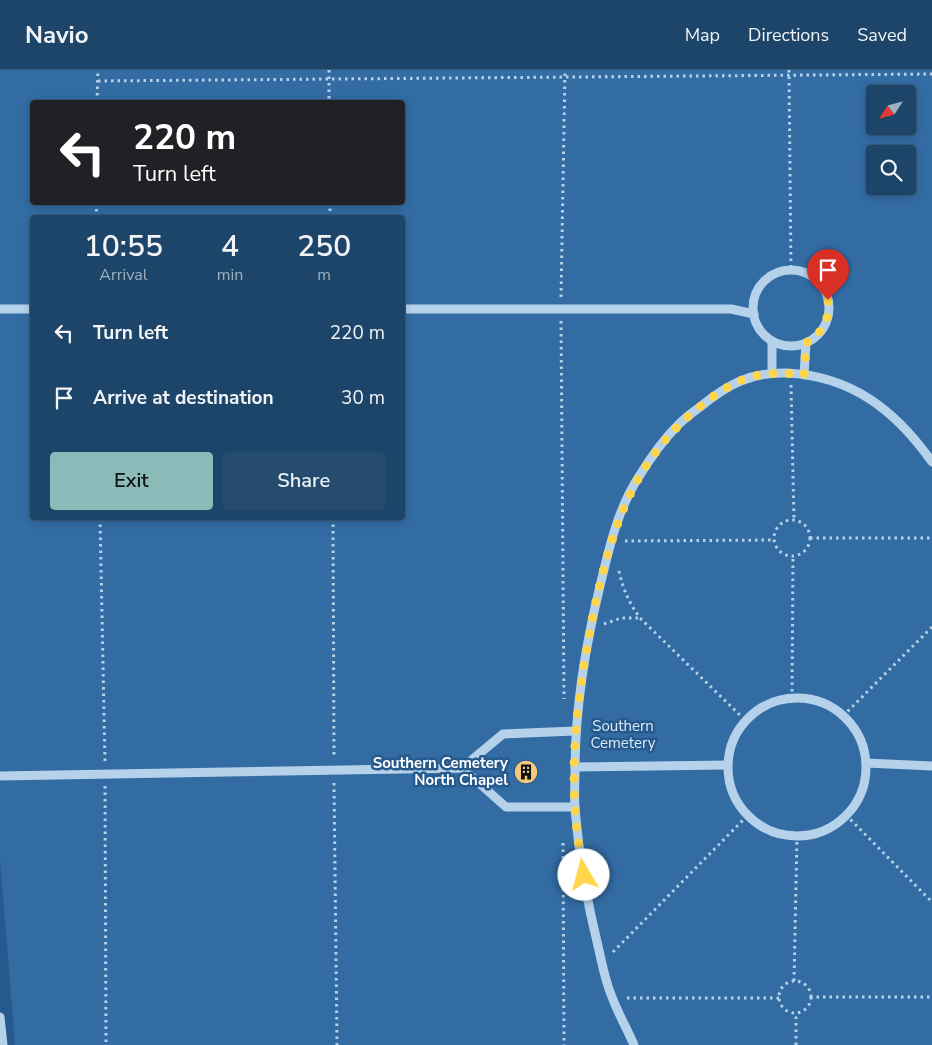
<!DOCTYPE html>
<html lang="en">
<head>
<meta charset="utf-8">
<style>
	:root { --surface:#1d4469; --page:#254b6f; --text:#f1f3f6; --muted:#a0b0c0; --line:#3b5c7d; --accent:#8bbbb9 }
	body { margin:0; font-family:"Nunito Sans",sans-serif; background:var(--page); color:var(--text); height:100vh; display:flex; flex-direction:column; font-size:19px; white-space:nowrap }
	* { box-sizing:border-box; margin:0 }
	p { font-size:16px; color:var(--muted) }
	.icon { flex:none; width:28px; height:28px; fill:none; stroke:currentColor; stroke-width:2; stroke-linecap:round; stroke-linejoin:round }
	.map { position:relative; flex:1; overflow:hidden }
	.details { position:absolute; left:30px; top:145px; width:375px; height:305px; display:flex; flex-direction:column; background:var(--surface); border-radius:5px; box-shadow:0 2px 8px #0003,0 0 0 1px var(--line) }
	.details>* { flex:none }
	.guide { position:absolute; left:30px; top:30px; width:375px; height:105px; border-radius:5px; box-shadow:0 2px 8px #0003,0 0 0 1px var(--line); background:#202124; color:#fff; overflow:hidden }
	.needle { width:32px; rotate:234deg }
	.fabs { position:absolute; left:866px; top:15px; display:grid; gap:10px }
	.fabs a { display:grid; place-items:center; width:50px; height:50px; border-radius:5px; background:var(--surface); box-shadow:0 2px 8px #0003,0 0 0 1px var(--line); font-size:25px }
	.pin { position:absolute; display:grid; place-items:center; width:42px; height:42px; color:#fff; margin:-51px -21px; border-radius:50% 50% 50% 0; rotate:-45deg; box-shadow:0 0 5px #0007 }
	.pin .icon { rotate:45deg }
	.me { position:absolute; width:55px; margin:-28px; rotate:352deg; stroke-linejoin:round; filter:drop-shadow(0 0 4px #0008) }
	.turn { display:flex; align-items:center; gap:18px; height:105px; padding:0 20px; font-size:22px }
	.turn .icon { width:65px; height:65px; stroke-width:2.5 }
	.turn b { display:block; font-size:35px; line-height:42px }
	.eta { display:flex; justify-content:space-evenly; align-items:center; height:85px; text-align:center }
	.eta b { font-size:30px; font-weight:600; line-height:35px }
	.button { display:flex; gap:10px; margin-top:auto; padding:10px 20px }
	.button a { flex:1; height:58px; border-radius:5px; background:var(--accent); color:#111; font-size:20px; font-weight:600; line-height:58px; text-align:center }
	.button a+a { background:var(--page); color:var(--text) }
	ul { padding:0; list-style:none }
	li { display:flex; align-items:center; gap:15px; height:65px; padding:0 20px }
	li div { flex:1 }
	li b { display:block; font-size:19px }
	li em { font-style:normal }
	header { display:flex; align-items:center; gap:30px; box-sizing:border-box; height:70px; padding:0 25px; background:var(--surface); border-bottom:1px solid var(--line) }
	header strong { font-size:24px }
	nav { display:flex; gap:28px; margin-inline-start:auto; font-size:18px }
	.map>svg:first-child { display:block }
</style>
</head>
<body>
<header>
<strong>Navio</strong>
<nav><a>Map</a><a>Directions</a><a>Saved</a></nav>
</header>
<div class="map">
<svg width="932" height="975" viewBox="0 0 932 975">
	<rect width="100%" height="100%" fill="#275a8c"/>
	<path fill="#326ca3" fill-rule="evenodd" d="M0,0H932V975H15L0,788ZM875,24H908V56H875ZM32,32H402V132H32ZM875,84H908V116H875ZM32,148H402V448H32Z"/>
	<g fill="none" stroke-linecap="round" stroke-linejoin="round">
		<g stroke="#b6d1ea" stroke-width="3" stroke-dasharray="2.5 4" stroke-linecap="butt">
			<polyline points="329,0 329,32"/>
			<polyline points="789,0 791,200"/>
			<polyline points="98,11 932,4"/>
			<polyline points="97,32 98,0"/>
			<polyline points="330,132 330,148"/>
			<polyline points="96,148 97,132"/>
			<polyline points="561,227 565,0"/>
			<polyline points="561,251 564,629"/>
			<polyline points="791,315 794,450"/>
			<polyline points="100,448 105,692"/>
			<polyline points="333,448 334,687"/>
			<circle cx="792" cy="468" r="18"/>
			<polyline points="810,468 932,468"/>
			<polyline points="625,471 774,470"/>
			<path d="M619,501C623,519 629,533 640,548L745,650"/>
			<polyline points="604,554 621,548 639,548"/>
			<polyline points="792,628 793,486"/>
			<polyline points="843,646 932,557"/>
			<polyline points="334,713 337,975"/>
			<polyline points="105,716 106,975"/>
			<polyline points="846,745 932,832"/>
			<polyline points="563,773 564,975"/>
			<polyline points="613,882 748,745"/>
			<polyline points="794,911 797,766"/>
			<circle cx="795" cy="927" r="16"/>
			<polyline points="810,927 932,927"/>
			<polyline points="627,928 779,928"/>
			<polyline points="796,975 796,943"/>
		</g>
		<g stroke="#b6d1ea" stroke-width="9">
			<circle cx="791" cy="238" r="38"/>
			<polyline points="0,239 32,239"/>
			<polyline points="402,239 731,239 754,244"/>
			<polyline points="772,271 772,303"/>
			<polyline points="804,305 806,273"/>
			<circle cx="797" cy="697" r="69"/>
			<polyline points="866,693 932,696"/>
			<polyline points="575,697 728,695"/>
			<polyline points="462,698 503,664 575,661"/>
			<polyline points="0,706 462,698 506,737 575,737"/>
			<polyline points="0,947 3,975"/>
			<path d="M634,975C627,959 618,943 612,927C605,911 602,893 598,876C587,832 579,785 575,739C574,727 575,714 575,701C575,638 585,577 600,516C609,479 617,441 638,408C649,390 663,370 678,355C685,348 693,342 700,337C728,314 751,302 787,303C852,306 896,341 932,392"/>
		</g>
	</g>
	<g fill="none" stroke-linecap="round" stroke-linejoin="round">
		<path stroke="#ffd54a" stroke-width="9" stroke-dasharray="0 16.2" d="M584,805C580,783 576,760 575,738C571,674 580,613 592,550C609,468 629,395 697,339C734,309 756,299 804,305L806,273C824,261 829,252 828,230"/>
	</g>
	<defs>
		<g id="building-disc" transform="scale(1.25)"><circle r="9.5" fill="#f2c87c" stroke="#275a8c"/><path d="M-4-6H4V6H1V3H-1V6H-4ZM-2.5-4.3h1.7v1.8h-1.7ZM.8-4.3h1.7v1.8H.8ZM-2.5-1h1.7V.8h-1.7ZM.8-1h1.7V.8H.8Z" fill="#111"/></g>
	</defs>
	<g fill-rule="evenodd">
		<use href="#building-disc" x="526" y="702"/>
	</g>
	<g text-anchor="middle" stroke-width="5" stroke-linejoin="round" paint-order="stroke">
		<g font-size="15" fill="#daeaf8" stroke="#275a8c">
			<text x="623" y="661">Southern<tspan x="623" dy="17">Cemetery</tspan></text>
		</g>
		<g font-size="15" font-weight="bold" fill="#fff" stroke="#275a8c" text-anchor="end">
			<text x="508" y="698">Southern Cemetery<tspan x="508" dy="17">North Chapel</tspan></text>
		</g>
	</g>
</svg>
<div class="fabs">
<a><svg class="needle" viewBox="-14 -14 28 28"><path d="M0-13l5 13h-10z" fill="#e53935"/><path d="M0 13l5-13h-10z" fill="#a0b0c0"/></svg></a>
<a><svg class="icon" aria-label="search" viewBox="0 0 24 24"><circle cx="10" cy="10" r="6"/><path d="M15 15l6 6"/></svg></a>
</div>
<div class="pin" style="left:828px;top:230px;background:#d93025"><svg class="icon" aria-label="arrive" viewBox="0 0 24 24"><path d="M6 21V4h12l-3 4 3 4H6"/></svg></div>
<svg class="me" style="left:584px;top:805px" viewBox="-20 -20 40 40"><circle r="19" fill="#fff"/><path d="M0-13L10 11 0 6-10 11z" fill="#ffd54a"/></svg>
<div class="guide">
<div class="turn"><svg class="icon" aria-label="left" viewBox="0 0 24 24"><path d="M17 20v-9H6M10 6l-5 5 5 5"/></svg><div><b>220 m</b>Turn left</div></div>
</div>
<section class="details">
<div class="eta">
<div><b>10:55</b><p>Arrival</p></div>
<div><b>4</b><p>min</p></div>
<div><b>250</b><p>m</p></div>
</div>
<ul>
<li><svg class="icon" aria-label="left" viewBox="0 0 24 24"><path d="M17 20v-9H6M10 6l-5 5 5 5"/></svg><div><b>Turn left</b></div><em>220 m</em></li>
<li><svg class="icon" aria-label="arrive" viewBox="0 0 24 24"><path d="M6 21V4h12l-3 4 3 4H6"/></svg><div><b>Arrive at destination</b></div><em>30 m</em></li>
</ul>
<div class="button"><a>Exit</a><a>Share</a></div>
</section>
</div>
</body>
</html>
